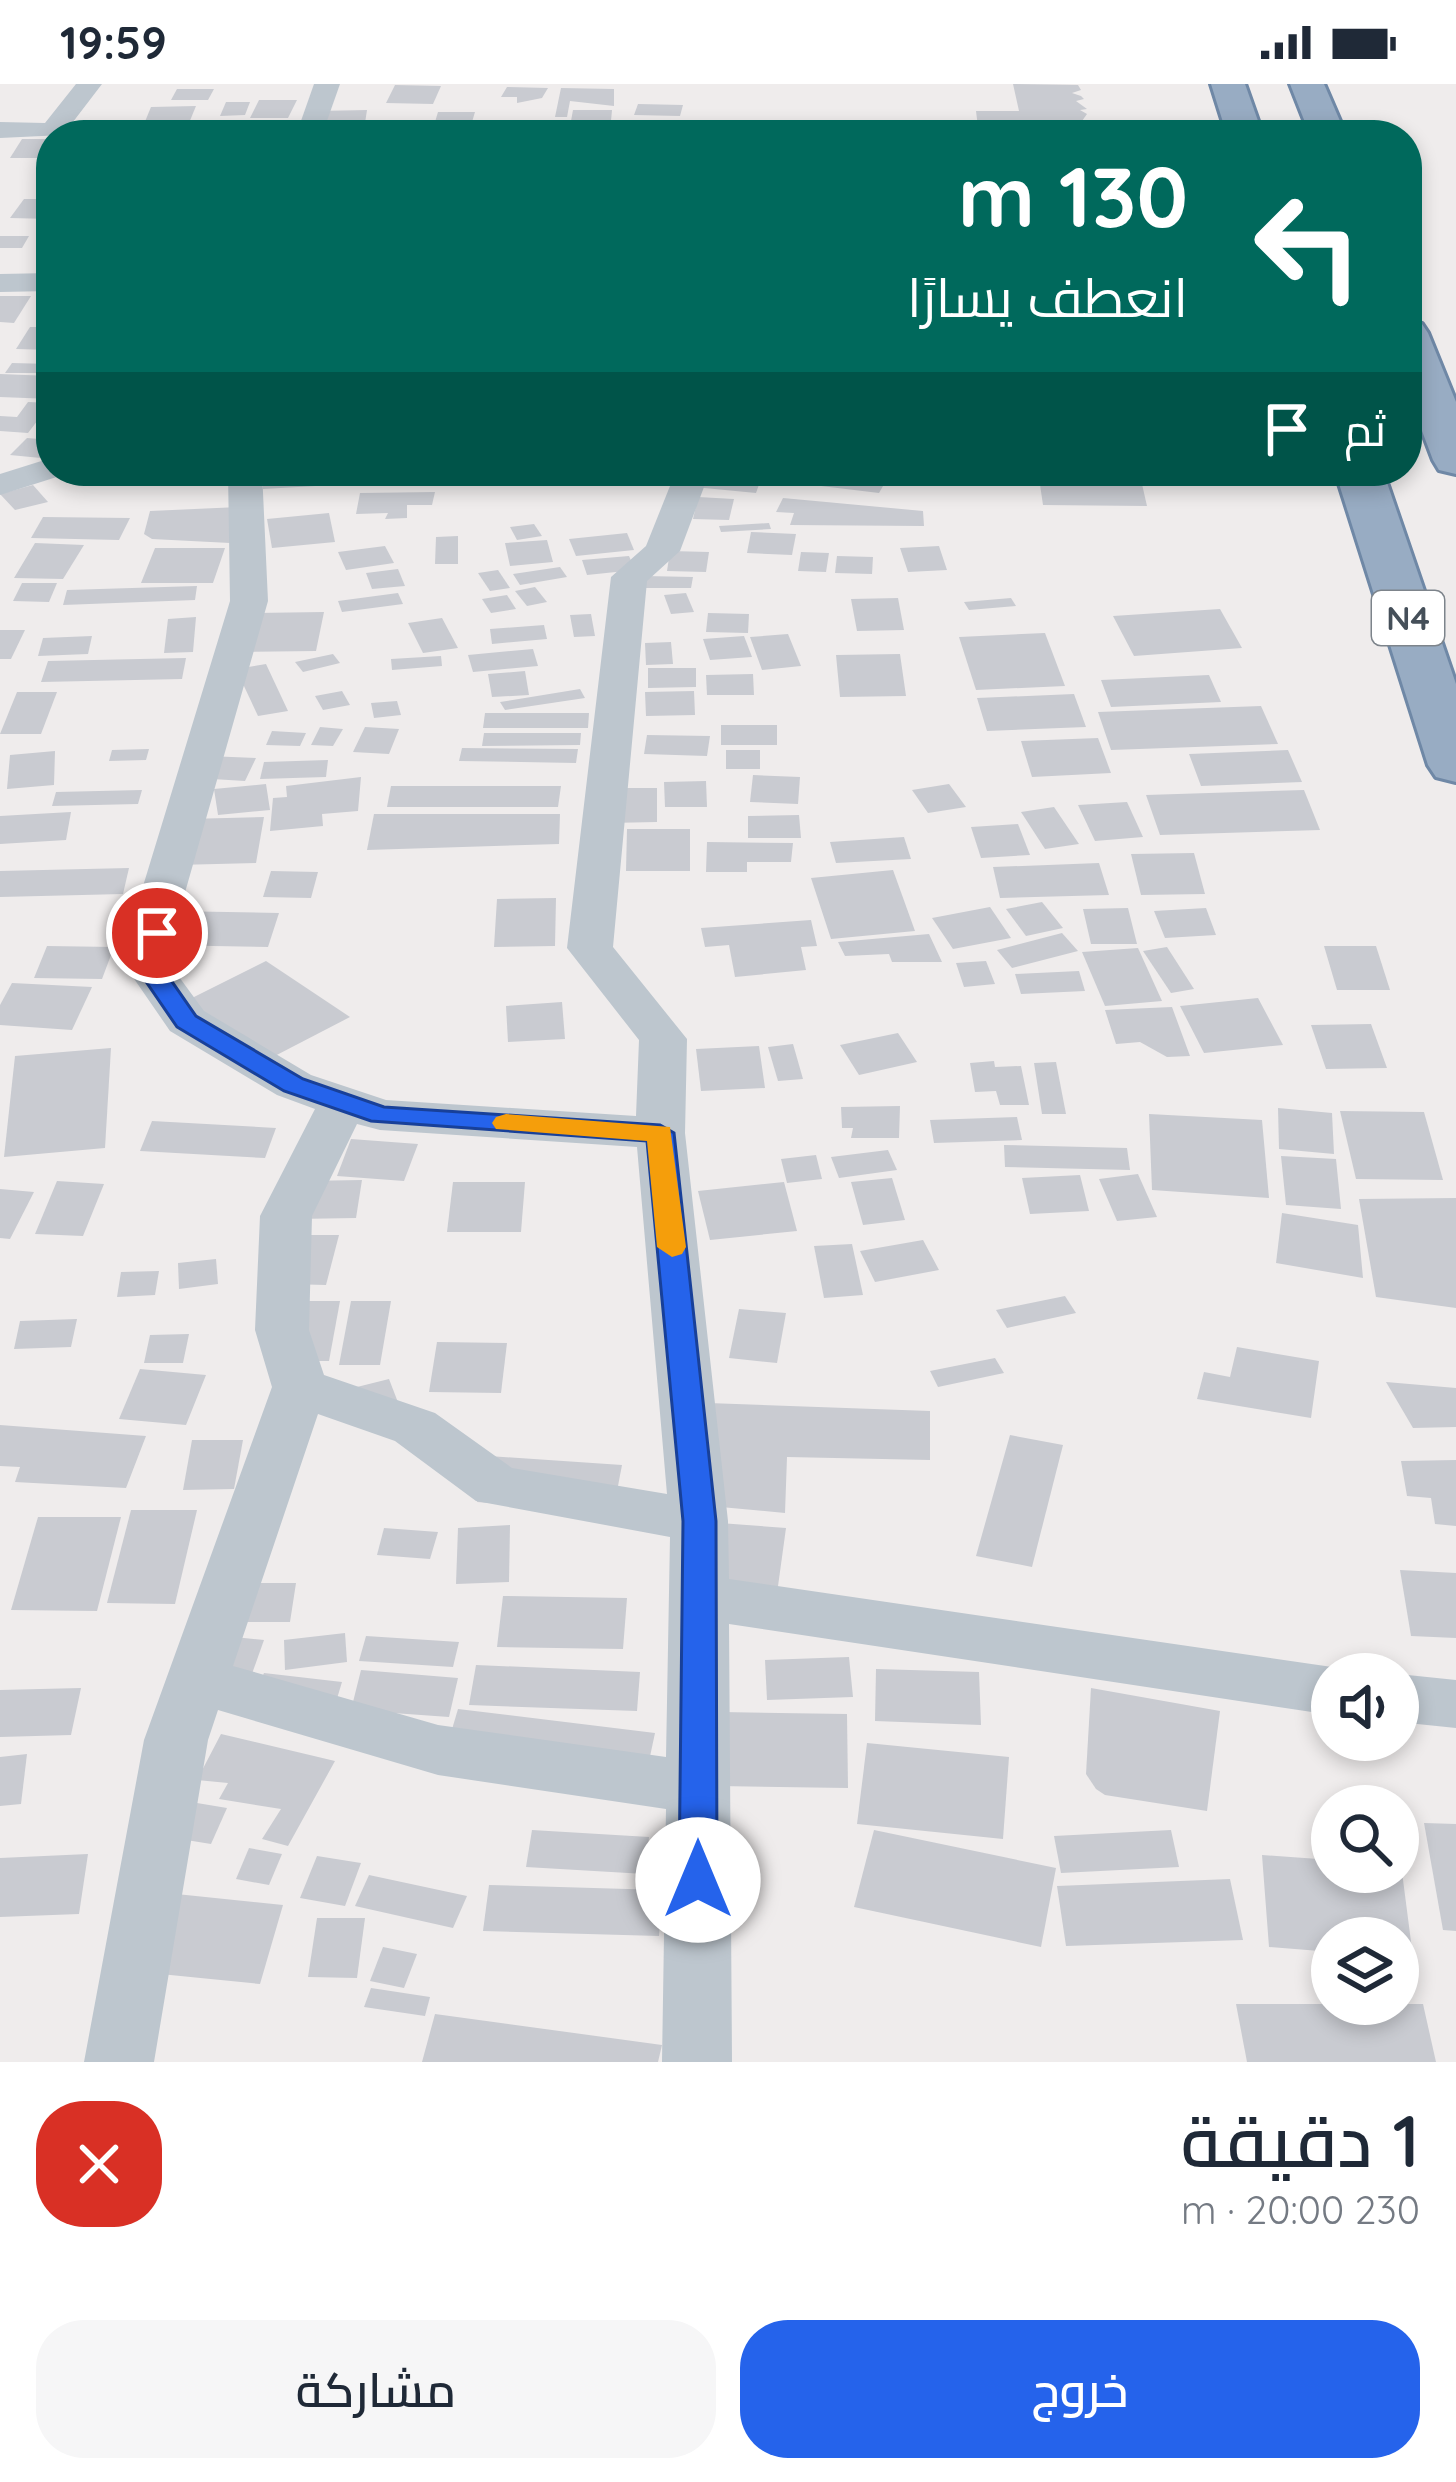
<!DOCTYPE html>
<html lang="ar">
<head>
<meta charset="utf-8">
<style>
	:root { --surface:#fff; --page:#f6f6f7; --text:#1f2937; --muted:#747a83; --accent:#2563eb }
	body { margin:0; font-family:Quicksand,Cairo,sans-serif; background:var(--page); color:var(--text); direction:rtl; height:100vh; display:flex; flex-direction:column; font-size:45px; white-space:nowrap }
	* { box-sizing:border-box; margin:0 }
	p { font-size:39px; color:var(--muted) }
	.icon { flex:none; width:66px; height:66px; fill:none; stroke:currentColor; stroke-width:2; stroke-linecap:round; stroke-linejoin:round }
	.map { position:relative; height:1978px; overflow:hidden; direction:ltr }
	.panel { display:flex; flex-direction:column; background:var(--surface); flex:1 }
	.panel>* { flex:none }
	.guide { position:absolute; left:36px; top:36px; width:1386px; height:366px; border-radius:48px; box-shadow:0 6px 18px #0003; direction:rtl; background:#00695c; color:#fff; overflow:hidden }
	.fabs { position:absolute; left:1311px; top:1569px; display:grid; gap:24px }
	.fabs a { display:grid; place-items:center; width:108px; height:108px; border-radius:50%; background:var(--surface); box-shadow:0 6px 18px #0003; font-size:60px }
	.pin { position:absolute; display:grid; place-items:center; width:102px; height:102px; color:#fff; margin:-51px; border:6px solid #fff; border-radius:50%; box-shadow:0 3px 12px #0007 }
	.me { position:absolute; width:132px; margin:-66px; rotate:0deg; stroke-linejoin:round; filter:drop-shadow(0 0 9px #0008) }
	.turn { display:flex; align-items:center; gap:42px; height:252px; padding:0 36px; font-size:54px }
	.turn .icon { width:156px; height:156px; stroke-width:2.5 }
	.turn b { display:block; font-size:84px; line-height:102px }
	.then { display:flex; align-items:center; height:114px; padding:0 36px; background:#0003; gap:24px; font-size:45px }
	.round { display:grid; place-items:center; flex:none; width:126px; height:126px; border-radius:48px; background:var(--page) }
	.overview { display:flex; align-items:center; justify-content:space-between; height:204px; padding:0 36px }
	h1 { font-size:72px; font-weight:600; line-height:90px }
	.action { display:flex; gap:24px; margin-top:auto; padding:24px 36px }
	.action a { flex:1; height:138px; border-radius:48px; background:var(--accent); color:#fff; font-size:48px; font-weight:600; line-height:138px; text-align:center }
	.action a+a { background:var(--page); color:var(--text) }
	.status { display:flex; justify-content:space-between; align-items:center; height:84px; padding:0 60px; background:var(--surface); direction:ltr }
	.status svg { height:33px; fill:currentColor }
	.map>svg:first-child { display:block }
</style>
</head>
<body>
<div class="status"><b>19:59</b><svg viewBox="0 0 49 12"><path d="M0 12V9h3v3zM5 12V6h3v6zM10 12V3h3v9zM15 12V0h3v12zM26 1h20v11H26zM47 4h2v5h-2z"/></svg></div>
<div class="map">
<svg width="1456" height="1978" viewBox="0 0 1456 1978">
	<rect width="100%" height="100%" fill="#efecec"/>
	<g fill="#c9cbd1">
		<polygon points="1013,0 1078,1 1081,6 1072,9 1081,12 1084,15 1076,17 1087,25 1080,26 1087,30 1082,37 1085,51 979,51 976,27 1019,27"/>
		<polygon points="395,1 441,2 433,20 386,19"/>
		<polygon points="507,3 548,4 542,14 517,19 517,13 501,13"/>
		<polygon points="561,4 614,5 614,22 570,17 567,33 555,33"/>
		<polygon points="177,5 214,5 208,16 171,16"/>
		<polygon points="259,16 297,16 288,34 250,34"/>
		<polygon points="226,18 250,18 245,31 220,32"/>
		<polygon points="638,20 683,21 680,32 634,31"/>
		<polygon points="196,22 189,39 144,40 151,23"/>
		<polygon points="367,26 365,39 315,40 317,27"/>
		<polygon points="573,26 612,26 611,37 571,37"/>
		<polygon points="438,28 475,28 472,38 435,38"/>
		<polygon points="222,37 280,37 278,43 220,44"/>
		<polygon points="492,37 539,37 538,48 490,48"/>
		<polygon points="81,41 124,41 119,51 75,51"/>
		<polygon points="198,41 195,50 134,51 138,42"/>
		<polygon points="376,44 430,45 427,51 373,50"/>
		<polygon points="22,55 51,55 51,58 42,74 10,74"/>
		<polygon points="24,115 51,115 51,135 10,134"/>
		<polygon points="0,152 29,152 22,164 0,164"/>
		<polygon points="0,212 31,212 14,239 0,238"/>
		<polygon points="30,243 51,243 51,266 16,265"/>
		<polygon points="12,279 51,280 51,289 5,289"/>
		<polygon points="0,290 51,292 51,315 0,313"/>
		<polygon points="28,318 51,319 51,333 41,332 28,349 0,347 0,332 17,333"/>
		<polygon points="27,354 51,356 51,375 10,371"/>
		<polygon points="263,387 333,387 333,401 263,405"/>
		<polygon points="831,387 884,387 891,388 879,409 821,402"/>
		<polygon points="1038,387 1139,387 1147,422 1043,421"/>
		<polygon points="724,392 761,395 756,409 694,403 696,397 721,398"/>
		<polygon points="33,401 48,418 15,426 0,410"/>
		<polygon points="435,408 432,421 407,421 407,434 385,435 388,429 356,430 360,409"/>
		<polygon points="698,413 734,415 729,436 693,435"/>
		<polygon points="783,414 923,427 924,442 790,441 794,429 776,428"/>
		<polygon points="239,423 230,459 152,455 144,450 150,427"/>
		<polygon points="329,429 335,458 272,464 267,435"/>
		<polygon points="43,433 130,434 119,456 31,454"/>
		<polygon points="769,439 771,445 721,448 719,442"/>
		<polygon points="534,440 542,452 517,456 510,443"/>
		<polygon points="751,448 796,450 792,471 747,469"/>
		<polygon points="627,449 634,466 576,472 569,455"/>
		<polygon points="458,452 458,480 435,480 436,453"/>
		<polygon points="547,456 553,478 510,482 505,459"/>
		<polygon points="35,459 84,461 63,495 14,494"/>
		<polygon points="385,462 394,479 346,486 338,468"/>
		<polygon points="939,462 947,486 908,488 900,464"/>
		<polygon points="155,464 225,464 213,499 141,499"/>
		<polygon points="670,467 709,468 706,488 667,487"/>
		<polygon points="801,468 829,469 826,488 798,487"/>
		<polygon points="629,472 635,486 587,491 582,476"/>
		<polygon points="837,472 873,473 872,490 835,489"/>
		<polygon points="560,483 567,493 520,501 513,490"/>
		<polygon points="398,485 405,502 372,505 366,489"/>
		<polygon points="498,486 510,504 490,507 478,489"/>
		<polygon points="645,492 693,493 691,504 644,504"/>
		<polygon points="22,499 57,499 49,518 13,517"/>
		<polygon points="197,502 195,516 63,521 67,506"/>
		<polygon points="535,503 547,518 527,522 515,507"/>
		<polygon points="398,509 403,520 342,528 338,517"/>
		<polygon points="686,509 694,528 671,530 664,511"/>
		<polygon points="507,511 516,525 491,529 482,515"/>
		<polygon points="898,514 904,546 857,547 851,515"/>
		<polygon points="1011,514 1016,522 969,526 964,518"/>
		<polygon points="1220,525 1242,564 1134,572 1113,532"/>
		<polygon points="324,528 316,567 243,568 253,529"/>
		<polygon points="708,529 749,530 748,549 706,548"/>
		<polygon points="591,530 595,552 574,553 570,531"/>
		<polygon points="196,533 193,568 164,569 168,535"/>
		<polygon points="442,534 458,564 423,569 408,539"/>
		<polygon points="544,541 547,555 492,560 490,545"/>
		<polygon points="0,546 25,546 11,575 0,575"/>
		<polygon points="1045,549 1065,602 976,606 959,553"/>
		<polygon points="788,550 801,582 762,586 750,553"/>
		<polygon points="92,552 88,570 38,572 43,554"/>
		<polygon points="744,552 752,573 710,576 703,555"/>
		<polygon points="671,558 673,580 646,581 645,559"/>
		<polygon points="533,565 538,582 473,588 468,571"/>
		<polygon points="333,570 340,579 303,588 295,578"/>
		<polygon points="900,570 906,612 840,613 836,571"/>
		<polygon points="441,572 442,582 392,586 391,575"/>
		<polygon points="186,574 182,595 41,598 48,577"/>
		<polygon points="266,580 288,627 258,632 236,585"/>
		<polygon points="648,584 696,584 696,603 648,604"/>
		<polygon points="525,587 529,611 492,613 488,590"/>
		<polygon points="753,590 754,611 707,611 706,591"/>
		<polygon points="1209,591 1221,618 1111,623 1101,596"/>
		<polygon points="580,605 585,614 505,626 500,618"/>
		<polygon points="342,607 350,621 323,626 315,612"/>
		<polygon points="694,607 695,631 646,632 645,608"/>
		<polygon points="17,608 57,608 41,650 0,650"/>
		<polygon points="1074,610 1086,643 987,647 977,614"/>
		<polygon points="397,617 401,631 374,634 371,619"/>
		<polygon points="1261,622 1278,660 1111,666 1098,628"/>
		<polygon points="485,629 589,629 588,644 483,644"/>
		<rect x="721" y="641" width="56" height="20"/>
		<polygon points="320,643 343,645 333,662 311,661"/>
		<polygon points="365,643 399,645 389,670 353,668"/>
		<polygon points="272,647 306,649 300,662 266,661"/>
		<polygon points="484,649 581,649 580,661 482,662"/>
		<polygon points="647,651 710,652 707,672 644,670"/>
		<polygon points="1098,654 1111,689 1032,693 1021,657"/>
		<polygon points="462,664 578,665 576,679 459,677"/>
		<polygon points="149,665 146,676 109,677 112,666"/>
		<rect x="726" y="666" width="34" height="19"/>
		<polygon points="1288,666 1302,698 1201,702 1189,670"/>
		<polygon points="55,667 54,701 7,705 10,671"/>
		<polygon points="208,672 256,674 245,697 196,694"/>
		<polygon points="328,676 326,693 260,695 264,678"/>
		<polygon points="753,691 800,693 798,720 750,718"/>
		<polygon points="361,693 358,727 322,730 323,742 270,747 273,714 287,713 286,702"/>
		<polygon points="706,697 707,723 665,723 664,698"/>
		<polygon points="266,700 270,726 218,731 214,705"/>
		<polygon points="949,700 966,723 928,729 912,706"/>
		<polygon points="391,702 561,702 558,723 387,723"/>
		<polygon points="610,704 657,704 657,738 609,739"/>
		<polygon points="142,706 138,720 52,722 56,708"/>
		<polygon points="1304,706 1320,746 1160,751 1146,711"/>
		<polygon points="1127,718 1143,753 1095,757 1078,721"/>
		<polygon points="1054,723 1079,760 1045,765 1021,728"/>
		<polygon points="71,728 66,756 0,760 0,732"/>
		<polygon points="374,730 560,730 559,760 367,766"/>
		<polygon points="799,731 801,754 748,754 748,732"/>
		<polygon points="264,733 256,779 177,781 187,735"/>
		<polygon points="1018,740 1030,771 981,774 971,743"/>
		<polygon points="627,745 690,745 690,787 626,787"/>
		<polygon points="904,753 911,775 836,779 830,758"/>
		<polygon points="707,758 793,759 791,778 747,778 747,788 706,788"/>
		<polygon points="1194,769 1205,810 1141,811 1131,770"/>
		<polygon points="1099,779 1109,811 1000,814 993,783"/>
		<polygon points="129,784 123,810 0,813 0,787"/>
		<polygon points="893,786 915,847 831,855 811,794"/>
		<polygon points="271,787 318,788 311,814 263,813"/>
		<polygon points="556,814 555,862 494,863 497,815"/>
		<polygon points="1042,818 1063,844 1026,852 1006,825"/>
		<polygon points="990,823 1011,854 953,865 932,834"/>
		<polygon points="1128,824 1137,860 1091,860 1083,825"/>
		<polygon points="1206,824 1216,851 1165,854 1154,827"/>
		<polygon points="169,827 279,829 268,863 156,861"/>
		<polygon points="811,836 817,862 801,863 806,886 735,893 729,861 705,863 701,844"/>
		<polygon points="1062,849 1078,867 1012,884 997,866"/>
		<polygon points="929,850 942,878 892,878 889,870 845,872 838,858"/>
		<polygon points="47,862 114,863 102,895 34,894"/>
		<polygon points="1324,862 1376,862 1390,906 1337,906"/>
		<polygon points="1167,863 1194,905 1171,909 1143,867"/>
		<polygon points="1138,864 1162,917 1105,922 1082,868"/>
		<polygon points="266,877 350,933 269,975 186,917"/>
		<polygon points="986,877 995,900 964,903 956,879"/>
		<polygon points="1079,887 1085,907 1021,910 1015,890"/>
		<polygon points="12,899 92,903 72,946 0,941 0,921"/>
		<polygon points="1258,914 1283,961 1204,969 1180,922"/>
		<polygon points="562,918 565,955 508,958 506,922"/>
		<polygon points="1172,923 1190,972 1167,973 1140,958 1116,960 1105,926"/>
		<polygon points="1371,940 1387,984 1326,985 1311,941"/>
		<polygon points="898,949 917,978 859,991 840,961"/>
		<polygon points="793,960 803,995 778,997 768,963"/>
		<polygon points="759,962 765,1004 701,1007 696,965"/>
		<polygon points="111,964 105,1064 4,1073 15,972"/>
		<polygon points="994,977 995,983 1021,982 1029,1021 1000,1021 996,1007 975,1008 970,979"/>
		<polygon points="1056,978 1066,1030 1042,1030 1034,979"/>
		<polygon points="900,1022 899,1054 851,1054 853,1044 842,1044 841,1023"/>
		<polygon points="1278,1024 1332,1029 1334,1070 1279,1065"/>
		<polygon points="1340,1027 1424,1028 1443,1096 1356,1095"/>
		<polygon points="1149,1030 1262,1036 1269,1114 1152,1106"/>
		<polygon points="1017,1033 1022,1056 934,1059 930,1036"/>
		<polygon points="152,1037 276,1044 265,1074 140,1067"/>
		<polygon points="351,1055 418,1060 404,1097 337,1092"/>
		<polygon points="1004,1061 1127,1064 1130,1086 1005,1083"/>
		<polygon points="888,1066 897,1086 839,1094 831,1073"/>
		<polygon points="816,1071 822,1095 787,1099 781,1075"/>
		<polygon points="1281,1072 1336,1075 1341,1125 1286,1121"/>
		<polygon points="1138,1090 1157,1133 1117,1137 1099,1095"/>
		<polygon points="1080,1091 1089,1127 1030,1130 1022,1094"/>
		<polygon points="892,1094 905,1136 863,1141 851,1098"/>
		<polygon points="362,1096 356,1134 296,1135 303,1097"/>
		<polygon points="57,1097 104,1100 83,1152 35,1150"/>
		<polygon points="453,1098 525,1098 521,1148 447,1148"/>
		<polygon points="784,1098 797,1147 710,1156 698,1107"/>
		<polygon points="0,1105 34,1108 10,1155 0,1154"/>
		<polygon points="1456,1114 1456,1224 1376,1213 1359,1115"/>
		<polygon points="1282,1129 1358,1141 1363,1194 1276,1179"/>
		<polygon points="300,1151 339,1151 326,1201 287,1200"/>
		<polygon points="923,1156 939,1186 875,1198 860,1167"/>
		<polygon points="852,1160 863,1211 824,1214 814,1162"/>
		<polygon points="216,1175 218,1200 179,1205 178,1179"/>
		<polygon points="159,1187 155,1211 117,1213 121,1188"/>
		<polygon points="1065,1212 1076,1229 1007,1244 996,1226"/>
		<polygon points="288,1217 340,1217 329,1277 275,1277"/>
		<polygon points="351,1217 391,1217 380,1281 339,1281"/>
		<polygon points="739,1225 786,1229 777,1279 729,1274"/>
		<polygon points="77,1235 71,1263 14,1265 20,1237"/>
		<polygon points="189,1250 183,1279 144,1279 150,1251"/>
		<polygon points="437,1258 507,1259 501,1309 429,1308"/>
		<polygon points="1237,1263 1319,1277 1311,1334 1197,1315 1204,1288 1230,1293"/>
		<polygon points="995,1274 1004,1289 938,1303 930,1287"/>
		<polygon points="140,1285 206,1291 186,1341 119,1335"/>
		<polygon points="389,1295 399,1321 349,1305"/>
		<polygon points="1386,1298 1456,1304 1456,1343 1413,1344"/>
		<polygon points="708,1319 930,1327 930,1376 787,1373 785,1429 699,1421"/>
		<polygon points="0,1341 146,1352 126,1404 15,1398 20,1383 0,1382"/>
		<polygon points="1010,1351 1063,1361 1032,1483 976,1472"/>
		<polygon points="192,1356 243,1356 234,1405 183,1406"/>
		<polygon points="489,1372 622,1381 613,1428 477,1418"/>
		<polygon points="1456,1376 1456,1442 1435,1440 1431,1414 1407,1412 1401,1377"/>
		<polygon points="131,1426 197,1426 175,1520 107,1519"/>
		<polygon points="38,1433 121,1433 97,1527 11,1526"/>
		<polygon points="707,1438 786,1444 775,1524 693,1517"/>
		<polygon points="510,1441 509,1498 456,1500 458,1444"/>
		<polygon points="384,1444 438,1448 430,1475 377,1471"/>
		<polygon points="1400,1486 1456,1489 1456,1554 1411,1552"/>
		<polygon points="239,1499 296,1499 290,1538 232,1538"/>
		<polygon points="503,1512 627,1514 623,1565 497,1563"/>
		<polygon points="345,1549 347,1578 285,1586 284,1556"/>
		<polygon points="205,1550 264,1556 242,1618"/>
		<polygon points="366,1552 459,1558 453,1583 359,1577"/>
		<polygon points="849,1573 853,1613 767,1616 765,1576"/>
		<polygon points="476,1581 640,1588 637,1627 469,1621"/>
		<polygon points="876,1585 979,1588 981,1641 875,1637"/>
		<polygon points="361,1586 458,1594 449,1633 351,1626"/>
		<polygon points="264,1589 342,1598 332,1631 251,1621"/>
		<polygon points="81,1604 71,1651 0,1653 0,1606"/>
		<polygon points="1091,1604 1220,1627 1207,1727 1105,1711 1096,1705 1086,1690"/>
		<polygon points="458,1625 655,1649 642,1710 440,1686"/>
		<polygon points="721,1628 847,1630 848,1704 718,1702"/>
		<polygon points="221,1650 335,1677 288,1762 262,1755 281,1725 219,1715 228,1699 197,1696"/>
		<polygon points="867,1659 1009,1673 1003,1755 857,1740"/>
		<polygon points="27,1670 21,1720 0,1722 0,1673"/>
		<polygon points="191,1718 227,1724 211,1760 174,1754"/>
		<polygon points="1424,1739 1456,1740 1456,1847 1443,1846"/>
		<polygon points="532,1746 649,1753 645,1790 526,1783"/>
		<polygon points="874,1746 1056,1784 1041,1863 854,1823"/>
		<polygon points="1171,1746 1179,1783 1061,1789 1054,1752"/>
		<polygon points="249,1764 282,1770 269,1801 236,1795"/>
		<polygon points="88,1770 79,1830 0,1833 0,1774"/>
		<polygon points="1262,1771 1332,1776 1332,1788 1402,1788 1413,1873 1398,1872 1398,1854 1332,1854 1332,1868 1269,1863"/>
		<polygon points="317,1772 361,1779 345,1822 300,1814"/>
		<polygon points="369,1791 467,1812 453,1844 355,1822"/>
		<polygon points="1230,1795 1243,1856 1066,1862 1057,1802"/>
		<polygon points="489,1801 662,1806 659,1852 483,1847"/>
		<polygon points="157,1808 283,1821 260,1900 130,1887"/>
		<polygon points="317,1834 365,1834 357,1894 308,1893"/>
		<polygon points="383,1863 417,1870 404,1904 370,1897"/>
		<polygon points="371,1904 430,1913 425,1932 364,1923"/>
		<polygon points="1236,1920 1423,1920 1436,1978 1247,1978"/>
		<polygon points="435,1930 662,1961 658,1978 422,1978"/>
	</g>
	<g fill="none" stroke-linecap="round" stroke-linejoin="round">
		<g stroke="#6f88a6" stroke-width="6">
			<g id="trunk">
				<polygon points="1211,0 1245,0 1263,51 1227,51"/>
				<polygon points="1290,0 1324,0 1346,51 1310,51"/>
				<polygon points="1407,236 1422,240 1428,249 1456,318 1456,390 1439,386 1433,376 1407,307"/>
				<polygon points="1335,387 1383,387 1456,600 1456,698 1436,693 1428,681"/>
			</g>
		</g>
		<polygon fill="#bdc6ce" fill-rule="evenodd" points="51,173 51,190 46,198 34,201 32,198 46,174"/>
		<g fill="#bdc6ce" fill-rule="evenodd">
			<polygon points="76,0 102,0 63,51 0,54 0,38 45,39"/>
			<polygon points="314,0 340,0 322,51 296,51"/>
			<polygon points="617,39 626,41 633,51 556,51 569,43"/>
			<polygon points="51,189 51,207 0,208 0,190"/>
			<polygon points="51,374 51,387 66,387 63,391 0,411 0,390"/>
			<path d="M228,387H262L268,517L184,812L174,886L204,927L311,991L386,1016L636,1032L639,956L567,864L611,493L646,462L676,387H710L680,467L647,497L613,863L687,955L685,1049L728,1437L729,1495L1332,1583L1354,1590H1332V1631L729,1540L732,1978H662L666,1725L438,1691L218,1626L208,1656L154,1978H84L144,1656L272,1303L255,1246L260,1132L315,1025L277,1011L170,947L128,886L140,812L230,517ZM357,1040L380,1046L637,1063L667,1410L512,1384L435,1329L324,1291L309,1246L312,1132ZM318,1330L395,1357L476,1417L670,1453L666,1673L438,1641L233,1582Z"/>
			<polygon points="1397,1590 1398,1590 1456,1596 1456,1644 1398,1638"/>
		</g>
		<use href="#trunk" fill="#98acc3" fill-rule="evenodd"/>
	</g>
	<polygon fill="#2563eb" stroke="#184099" stroke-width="3" points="157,841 169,849 164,886 196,932 303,995 384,1023 660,1041 674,1049 716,1437 717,1796 712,1807 698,1811 685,1807 679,1796 683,1437 647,1057 371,1037 284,1007 177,943 138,886 144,849"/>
	<polygon fill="#f59e0b" points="506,1030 670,1043 686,1163 682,1170 672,1173 657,1163 647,1057 496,1045 492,1039 496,1033"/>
	<g text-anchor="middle" stroke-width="9" stroke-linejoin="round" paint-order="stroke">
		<rect fill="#fff" stroke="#7d848b" stroke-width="3" x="1372" y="507" width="72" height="54" rx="9"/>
		<g font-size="33" font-weight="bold" fill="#454f59">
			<text x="1408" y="546">N4</text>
		</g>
	</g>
</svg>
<div class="fabs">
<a><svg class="icon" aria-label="sound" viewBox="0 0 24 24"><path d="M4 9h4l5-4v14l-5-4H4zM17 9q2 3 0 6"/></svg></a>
<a><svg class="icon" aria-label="search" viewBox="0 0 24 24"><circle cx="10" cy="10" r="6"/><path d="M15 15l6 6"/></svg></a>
<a><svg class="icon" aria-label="layers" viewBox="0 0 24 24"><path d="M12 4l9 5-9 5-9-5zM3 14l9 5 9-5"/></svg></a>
</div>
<div class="pin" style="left:157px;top:849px;background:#d93025"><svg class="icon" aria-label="arrive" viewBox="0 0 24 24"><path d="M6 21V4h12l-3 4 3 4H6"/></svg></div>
<svg class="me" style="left:698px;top:1796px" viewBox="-20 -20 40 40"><circle r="19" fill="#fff"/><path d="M0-13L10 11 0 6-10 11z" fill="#2563eb"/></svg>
<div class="guide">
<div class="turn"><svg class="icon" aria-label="left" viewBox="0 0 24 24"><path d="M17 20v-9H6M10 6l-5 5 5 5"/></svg><div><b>130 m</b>انعطف يسارًا</div></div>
<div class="then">ثم<svg class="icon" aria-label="arrive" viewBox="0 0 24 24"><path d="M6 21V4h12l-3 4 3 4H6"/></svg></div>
</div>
</div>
<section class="panel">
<div class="overview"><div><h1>1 دقيقة</h1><p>230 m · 20:00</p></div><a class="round" style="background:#d93025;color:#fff"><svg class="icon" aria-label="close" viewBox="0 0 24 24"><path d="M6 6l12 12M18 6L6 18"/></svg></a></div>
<div class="action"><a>خروج</a><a>مشاركة</a></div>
</section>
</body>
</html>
